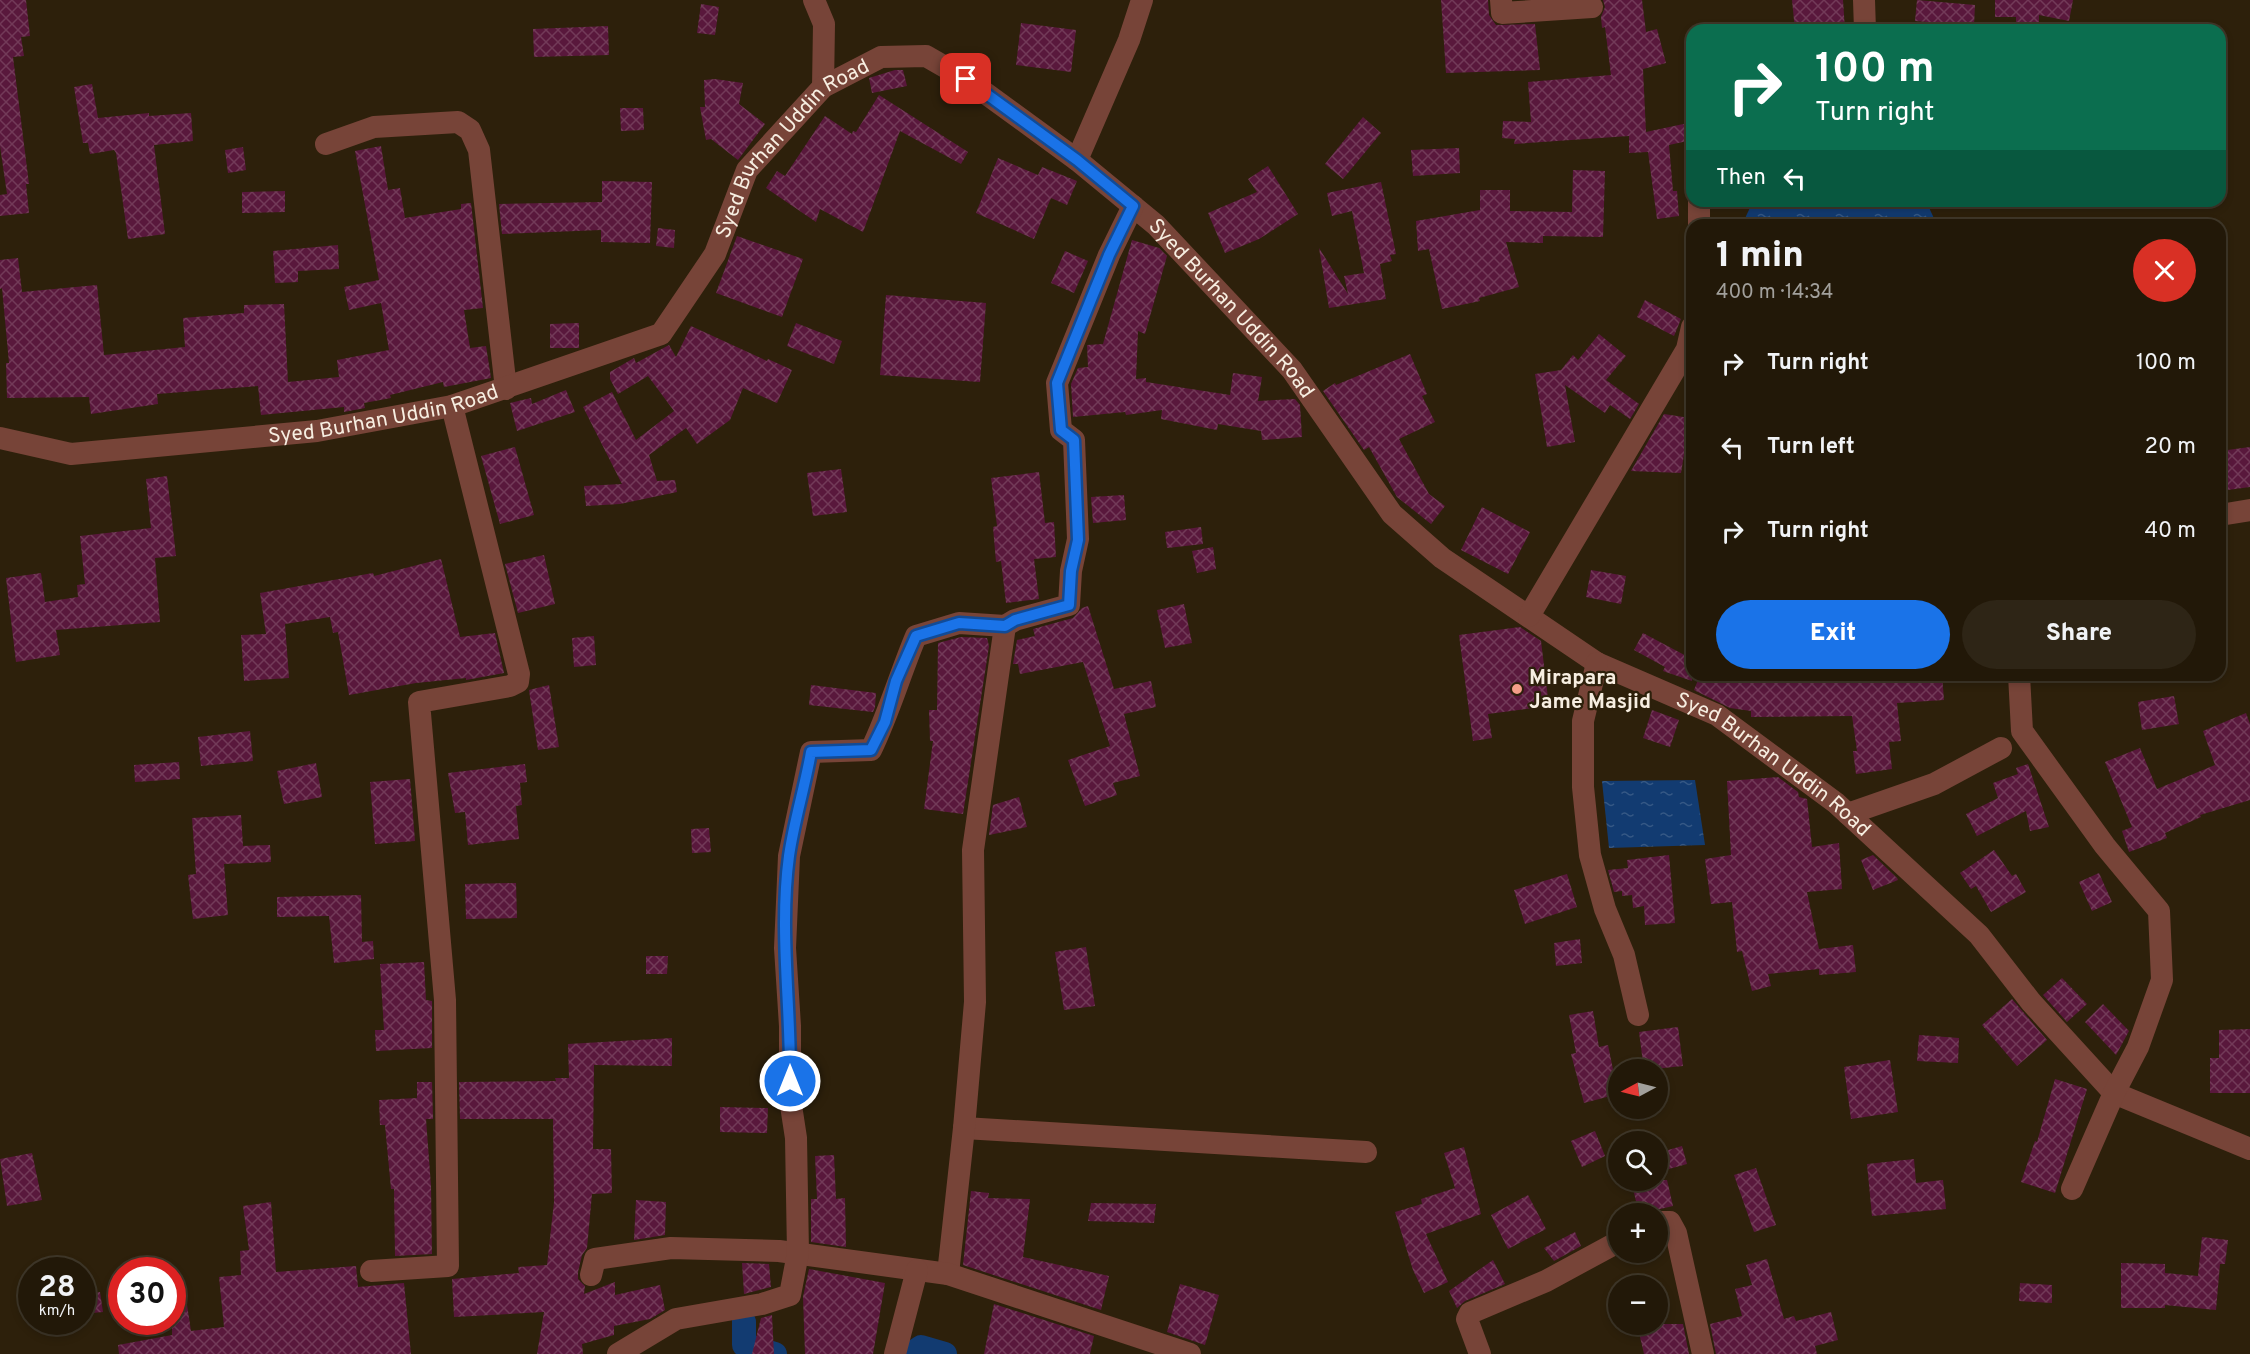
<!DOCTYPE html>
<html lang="en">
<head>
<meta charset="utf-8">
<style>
	:root { --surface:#221808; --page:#2e2516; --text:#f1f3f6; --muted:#a2a09c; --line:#3f3729; --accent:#1a73e8 }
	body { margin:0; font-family:Overpass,sans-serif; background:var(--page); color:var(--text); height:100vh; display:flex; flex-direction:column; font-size:22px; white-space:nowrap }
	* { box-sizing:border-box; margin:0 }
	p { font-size:20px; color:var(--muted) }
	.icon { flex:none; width:33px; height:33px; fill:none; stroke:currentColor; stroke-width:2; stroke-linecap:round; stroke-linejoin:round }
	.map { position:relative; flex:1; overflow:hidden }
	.sheet { position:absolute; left:1686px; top:219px; width:540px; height:462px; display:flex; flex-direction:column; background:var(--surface); border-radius:18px; box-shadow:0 3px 9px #0003,0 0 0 2px var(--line) }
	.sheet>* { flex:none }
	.hud { position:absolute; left:1686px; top:24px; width:540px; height:183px; border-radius:18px; box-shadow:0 3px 9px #0003,0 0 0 2px var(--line); background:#0b6e4f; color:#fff; overflow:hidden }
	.needle { width:39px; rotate:263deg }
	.tools { position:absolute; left:1608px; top:1059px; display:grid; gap:12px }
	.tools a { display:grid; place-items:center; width:60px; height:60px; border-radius:50%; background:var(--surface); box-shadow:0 3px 9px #0003,0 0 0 2px var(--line); font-size:30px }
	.speed { position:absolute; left:18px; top:1257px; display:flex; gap:12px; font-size:30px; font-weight:700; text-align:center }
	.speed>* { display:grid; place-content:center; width:78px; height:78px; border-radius:50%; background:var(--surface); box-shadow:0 3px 9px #0003,0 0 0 2px var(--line); line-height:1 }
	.speed small { font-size:15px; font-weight:400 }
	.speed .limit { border:9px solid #d22; background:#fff; color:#111 }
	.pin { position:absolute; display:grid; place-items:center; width:51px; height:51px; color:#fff; margin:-26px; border-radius:12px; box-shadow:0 3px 9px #0006 }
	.me { position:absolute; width:66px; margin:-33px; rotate:0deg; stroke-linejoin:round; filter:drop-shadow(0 0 4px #0008) }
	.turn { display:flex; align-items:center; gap:21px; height:126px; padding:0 30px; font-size:27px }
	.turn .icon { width:78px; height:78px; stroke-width:2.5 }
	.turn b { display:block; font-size:42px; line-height:51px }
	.then { display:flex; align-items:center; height:57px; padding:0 30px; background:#0003; gap:12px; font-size:22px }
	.round { display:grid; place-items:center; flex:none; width:63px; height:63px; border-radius:32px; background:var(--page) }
	.summary { display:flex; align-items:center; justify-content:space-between; height:102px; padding:0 30px }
	h1 { font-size:36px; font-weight:800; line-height:45px }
	.button { display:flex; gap:12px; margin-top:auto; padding:12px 30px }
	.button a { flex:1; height:69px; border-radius:36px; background:var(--accent); color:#fff; font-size:24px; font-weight:800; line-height:69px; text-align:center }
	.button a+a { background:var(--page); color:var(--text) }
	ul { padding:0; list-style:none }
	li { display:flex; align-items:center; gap:18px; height:84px; padding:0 30px }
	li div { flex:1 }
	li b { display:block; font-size:22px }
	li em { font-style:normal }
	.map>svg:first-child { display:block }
</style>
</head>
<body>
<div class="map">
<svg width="2250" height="1354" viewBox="0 0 2250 1354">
	<defs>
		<pattern id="water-ripples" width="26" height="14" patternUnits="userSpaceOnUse" patternTransform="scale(1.5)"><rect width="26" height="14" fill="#123b71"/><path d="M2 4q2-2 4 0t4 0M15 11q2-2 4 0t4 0" fill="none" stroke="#355885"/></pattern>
		<pattern id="building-cross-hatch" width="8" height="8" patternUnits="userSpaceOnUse" patternTransform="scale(1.5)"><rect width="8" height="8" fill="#59183c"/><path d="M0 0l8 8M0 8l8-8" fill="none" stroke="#723a58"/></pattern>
	</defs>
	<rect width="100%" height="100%" fill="#2d200b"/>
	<g fill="url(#water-ripples)">
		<polygon points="1753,201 1926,201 1937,225 1742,225"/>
		<polygon points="1695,780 1705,845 1609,848 1602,781"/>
	</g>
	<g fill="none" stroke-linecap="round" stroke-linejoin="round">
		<g stroke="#123b71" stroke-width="24">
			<polyline points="744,1322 744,1345 775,1354"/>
			<polyline points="911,1354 921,1347 945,1354"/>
		</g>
	</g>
	<g fill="url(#building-cross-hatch)">
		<polygon points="0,0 26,0 30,36 21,37 24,56 13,57 29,184 26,184 29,213 0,216 0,195 7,194 0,146"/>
		<polygon points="1441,0 1488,0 1489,15 1496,25 1535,24 1540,70 1446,73"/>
		<polygon points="1603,0 1642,0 1646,32 1657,29 1666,63 1643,69 1646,132 1688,123 1692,140 1669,145 1673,191 1677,191 1679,216 1657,219 1648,152 1629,153 1629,136 1514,144 1515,139 1502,138 1503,121 1531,122 1528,82 1611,75 1605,27 1602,28 1601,17 1605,7"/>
		<polygon points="1792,0 1843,0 1845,30 1795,30"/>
		<polygon points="1917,0 1975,5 1974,26 1915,21"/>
		<polygon points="1995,0 2073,0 2069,21 2039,15 2039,30 2016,30 2016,17 1995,17"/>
		<polygon points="701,4 719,7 715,35 697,33"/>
		<polygon points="1021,23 1076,30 1071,72 1016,65"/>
		<polygon points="608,26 609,55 534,57 533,29"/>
		<polygon points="895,70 903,70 907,86 872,93 869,78"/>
		<polygon points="715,79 743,83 739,104 765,124 738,160 711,139 706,140 700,107 705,107 704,80"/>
		<polygon points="92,84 98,118 149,113 149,116 191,113 193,141 154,145 165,234 128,239 116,153 114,150 90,154 88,143 83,143 74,87"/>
		<polygon points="879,95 968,152 961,164 900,131 863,232 820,209 816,222 766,188 777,171 785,176 825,116 852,134 853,131 856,132"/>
		<polygon points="620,108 643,108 644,130 621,131"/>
		<polygon points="1363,117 1381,133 1343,179 1325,164"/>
		<polygon points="381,146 388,190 400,188 405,218 461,209 461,204 471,203 483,308 464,310 470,348 486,346 491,378 444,387 443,382 390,395 391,398 364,403 365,408 344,412 344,407 261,415 258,386 157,394 158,404 91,414 89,397 7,398 6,363 9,363 2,288 0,289 0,260 18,258 22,292 97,285 104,355 185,347 183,318 244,313 244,305 284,304 288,382 339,377 337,360 389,350 381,303 349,310 344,287 379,280 355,151"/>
		<polygon points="243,147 246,170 228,173 225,150"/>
		<polygon points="1459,148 1460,173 1413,176 1411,150"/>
		<polygon points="998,158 1038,175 1042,167 1077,181 1067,205 1051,198 1034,239 976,213"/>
		<polygon points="1268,166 1298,214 1259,239 1225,253 1208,213 1257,192 1248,179"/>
		<polygon points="1573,170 1605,171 1603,237 1543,236 1543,243 1506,242 1519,287 1479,298 1480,301 1442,309 1429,249 1418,251 1416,221 1480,210 1480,190 1510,190 1510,211 1572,212"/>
		<polygon points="602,181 652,182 650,243 601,242 601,230 502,234 499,204 602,202"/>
		<polygon points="1381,182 1396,254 1390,255 1392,261 1380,264 1386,299 1329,308 1319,248 1348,294 1344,276 1364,273 1352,211 1332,216 1327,193"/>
		<polygon points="285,191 285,212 242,213 242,192"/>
		<polygon points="658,228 675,230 674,248 656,246"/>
		<polygon points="737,236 803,259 782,317 716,293"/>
		<polygon points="1132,240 1159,248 1167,256 1145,334 1138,331 1136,379 1146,378 1146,382 1230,395 1233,373 1262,377 1258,401 1295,399 1300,405 1302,437 1262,440 1261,431 1218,424 1217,430 1161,419 1162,410 1126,415 1125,412 1073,417 1071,384 1078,368 1088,367 1087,345 1103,344"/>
		<polygon points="338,245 339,269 298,271 298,282 275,283 273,251"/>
		<polygon points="1065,251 1088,261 1074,293 1051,283"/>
		<polygon points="886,295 986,303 980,382 880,375"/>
		<polygon points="1645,300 1681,319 1674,336 1637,317"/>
		<polygon points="579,323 579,348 550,348 550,324"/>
		<polygon points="796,323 842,341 834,364 787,346"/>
		<polygon points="691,326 767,361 768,359 792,370 777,403 743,388 730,420 697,444 686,428 649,455 657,481 675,480 677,492 620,504 586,506 584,486 622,484 583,407 612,392 636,440 674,411 648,376 618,394 610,379 610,372 634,358 636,363 669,345 676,357"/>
		<polygon points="1599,334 1626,356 1606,380 1639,404 1630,419 1610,405 1605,413 1565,385 1575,442 1547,447 1535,374 1561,370 1573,355 1578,360"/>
		<polygon points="1410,354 1427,394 1422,396 1435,422 1399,439 1429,494 1445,506 1431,524 1397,497 1369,447 1364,450 1323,391 1335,383 1336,385"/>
		<polygon points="566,390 575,412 517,431 510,403 531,398 532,404"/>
		<polygon points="1664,414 1690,418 1681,473 1631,471"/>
		<polygon points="515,447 534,515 500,524 481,456"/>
		<polygon points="2250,447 2250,487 2220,491 2220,451"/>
		<polygon points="841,469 847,512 813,516 807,473"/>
		<polygon points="1039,472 1045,523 1054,522 1056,557 1034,559 1039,599 1006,603 1001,561 996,562 993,527 997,526 991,478"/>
		<polygon points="167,476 176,556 155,558 160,622 56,630 60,655 16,662 6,578 41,573 45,602 78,597 77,585 85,584 80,536 151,528 146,479"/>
		<polygon points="1124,495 1126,520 1093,523 1091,497"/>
		<polygon points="1482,507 1530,532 1508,574 1461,550"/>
		<polygon points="1201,527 1203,544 1167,548 1165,532"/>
		<polygon points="1213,547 1216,569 1197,573 1192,551"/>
		<polygon points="544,555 555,604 518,613 505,564"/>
		<polygon points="441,559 460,637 495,633 504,673 466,680 466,678 416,683 349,695 338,632 333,633 330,617 285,624 289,678 244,681 241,635 266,634 260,593 373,573 374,576"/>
		<polygon points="1591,570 1626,576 1621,604 1586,597"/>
		<polygon points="1184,604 1192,643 1165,648 1157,610"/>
		<polygon points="1088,606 1114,689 1151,681 1156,707 1124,714 1140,776 1113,783 1117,795 1085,806 1068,760 1110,746 1083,662 1020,674 1018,664 1013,664 1017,640 1035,636 1033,629 1073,618 1082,608"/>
		<polygon points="1520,627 1541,641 1549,706 1488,714 1492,738 1473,741 1459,635"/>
		<polygon points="1643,633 1692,659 1692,681 1663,671 1665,667 1634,650"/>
		<polygon points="594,636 596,665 574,667 572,638"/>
		<polygon points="961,637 987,638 989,646 963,814 924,809 933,741 930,741 929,710 937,710 938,643"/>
		<polygon points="1700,675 1942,675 1944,700 1897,703 1901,741 1889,742 1892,769 1856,774 1853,751 1857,751 1852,716 1751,717 1751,711 1730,708 1694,690"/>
		<polygon points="549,685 559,747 538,750 529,690"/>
		<polygon points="811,685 876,693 875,707 873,712 809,705"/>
		<polygon points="2174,696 2179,724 2142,730 2138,702"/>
		<polygon points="1652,710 1679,720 1670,747 1643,738"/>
		<polygon points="2246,713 2250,724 2250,800 2200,815 2201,817 2165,833 2167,838 2129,852 2122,831 2132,827 2105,762 2140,748 2157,789 2215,765 2203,731"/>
		<polygon points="250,731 253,761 201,766 198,737"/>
		<polygon points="179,762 180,779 135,782 134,765"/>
		<polygon points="316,763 322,797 284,804 277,771"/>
		<polygon points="525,764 527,782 520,783 522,805 516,806 519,839 468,845 465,812 455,813 448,773"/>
		<polygon points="2028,764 2049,827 2030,831 2026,811 1977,836 1966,814 1998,798 1993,783 2018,774 2016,768"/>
		<polygon points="1778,777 1798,792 1799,797 1807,799 1812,847 1839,843 1842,889 1807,892 1819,949 1853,945 1856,972 1819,975 1819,969 1768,974 1771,986 1752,991 1742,951 1737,952 1732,902 1711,904 1705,859 1731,855 1727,781"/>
		<polygon points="410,779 415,841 375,844 370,782"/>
		<polygon points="1019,797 1027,827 989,835 993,805"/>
		<polygon points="241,815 243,846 270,845 271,862 224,864 228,915 193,919 188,875 196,874 192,818"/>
		<polygon points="709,828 711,852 692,853 691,829"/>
		<polygon points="1994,850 2012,876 2016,874 2026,892 1991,912 1976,886 1971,889 1960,873"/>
		<polygon points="1669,855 1675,923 1645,925 1644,906 1633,908 1632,895 1622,896 1622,891 1614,892 1608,870 1628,868 1627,860"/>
		<polygon points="1873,855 1897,878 1898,880 1873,890 1861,860"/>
		<polygon points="2099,873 2112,902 2092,911 2079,882"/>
		<polygon points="1567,874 1577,907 1525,924 1514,890"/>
		<polygon points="516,883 517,918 466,919 465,884"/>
		<polygon points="361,895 362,942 373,941 374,959 334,963 329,916 277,917 277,897"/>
		<polygon points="1580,939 1582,963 1556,966 1554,943"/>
		<polygon points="1086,947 1095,1006 1064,1010 1055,952"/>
		<polygon points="646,956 668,956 667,974 646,974"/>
		<polygon points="424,962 426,1000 432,1001 432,1048 376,1051 375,1030 384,1030 380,964"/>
		<polygon points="2062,978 2087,1004 2067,1022 2043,995"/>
		<polygon points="2012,999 2047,1040 2017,1066 1982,1025"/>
		<polygon points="2103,1004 2129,1031 2116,1055 2085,1022"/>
		<polygon points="1593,1011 1599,1047 1608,1045 1618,1094 1584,1103 1571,1054 1576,1053 1569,1015"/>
		<polygon points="1678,1027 1683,1066 1644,1070 1639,1032"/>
		<polygon points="2250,1029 2250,1093 2210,1093 2210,1058 2219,1058 2219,1030"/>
		<polygon points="1919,1035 1959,1038 1958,1063 1917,1061"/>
		<polygon points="672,1038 672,1066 594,1065 593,1149 611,1149 612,1193 592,1194 587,1248 582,1255 578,1272 578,1279 585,1286 584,1294 615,1282 615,1295 660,1285 665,1310 650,1319 614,1326 614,1335 582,1344 583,1354 537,1354 544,1312 454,1317 452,1279 519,1273 518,1267 547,1265 554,1202 553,1119 460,1119 459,1082 556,1081 555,1078 569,1078 568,1044"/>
		<polygon points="1890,1060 1898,1112 1851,1119 1844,1067"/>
		<polygon points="2055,1079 2087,1089 2055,1193 2021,1182 2035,1141 2037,1142"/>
		<polygon points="417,1082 432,1082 433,1119 426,1119 431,1186 432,1254 395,1256 394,1189 391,1189 385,1125 380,1125 379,1100 417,1098"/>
		<polygon points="720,1107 768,1108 767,1133 720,1132"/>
		<polygon points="1595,1131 1605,1156 1582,1167 1571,1141"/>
		<polygon points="1682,1146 1687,1164 1658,1172 1658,1153"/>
		<polygon points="1464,1147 1481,1214 1426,1234 1448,1282 1424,1293 1413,1270 1395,1212 1422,1204 1421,1199 1455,1188 1444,1153"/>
		<polygon points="32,1153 42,1200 7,1206 0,1159"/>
		<polygon points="834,1155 836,1199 845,1198 846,1247 811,1242 811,1199 817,1199 815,1156"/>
		<polygon points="1914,1159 1916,1183 1943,1180 1946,1209 1872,1216 1867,1164"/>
		<polygon points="1756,1168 1776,1225 1754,1232 1734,1175"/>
		<polygon points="1631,1180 1667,1180 1673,1206 1639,1214"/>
		<polygon points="971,1191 989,1193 988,1198 1030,1199 1023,1257 1109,1276 1101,1310 963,1265"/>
		<polygon points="1528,1195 1546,1229 1508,1249 1491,1215"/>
		<polygon points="636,1200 666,1202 665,1235 634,1240"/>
		<polygon points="271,1202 276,1272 356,1266 358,1287 404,1283 411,1354 119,1354 118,1345 172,1335 172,1279 183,1278 191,1331 224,1327 219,1277 241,1275 240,1251 249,1250 243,1206"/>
		<polygon points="1091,1203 1156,1204 1154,1223 1088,1221"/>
		<polygon points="1575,1232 1581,1246 1554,1261 1544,1248"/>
		<polygon points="2202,1237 2228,1240 2225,1264 2220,1264 2216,1310 2165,1305 2165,1308 2121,1308 2121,1263 2165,1264 2165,1273 2198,1276"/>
		<polygon points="1767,1259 1784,1319 1794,1316 1796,1321 1831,1312 1838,1340 1815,1346 1817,1354 1716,1354 1710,1324 1742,1316 1735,1289 1752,1285 1746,1265"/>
		<polygon points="1493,1260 1505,1284 1465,1301 1457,1308 1449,1291"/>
		<polygon points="742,1263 769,1264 771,1287 744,1294"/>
		<polygon points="809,1269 885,1283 873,1354 805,1354 803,1297"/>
		<polygon points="2020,1283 2052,1285 2052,1303 2019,1301"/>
		<polygon points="1180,1284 1219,1295 1205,1345 1167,1332"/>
		<polygon points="100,1292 103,1312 82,1314 82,1295"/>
		<polygon points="994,1304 1094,1336 1090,1354 984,1354"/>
		<polygon points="772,1315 774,1354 752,1354 761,1318"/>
		<polygon points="1637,1324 1683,1324 1689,1354 1644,1354"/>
	</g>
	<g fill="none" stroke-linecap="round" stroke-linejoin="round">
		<g stroke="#774438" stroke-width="22">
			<polyline points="814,0 824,24 823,87"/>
			<polyline points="1501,0 1502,13 1592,7"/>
			<polyline points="1864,0 1865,30"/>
			<polyline points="326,144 374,127 458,122 470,130 479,150 506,389"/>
			<polyline points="1077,160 1129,40 1142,0"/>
			<polyline points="1699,201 1699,225"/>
			<path id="s1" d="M0,438L71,454L317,431L452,406L661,334L715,254L747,170L823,87L881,57L926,56L966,79L1077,160L1156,225L1292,370L1392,514L1442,558L1597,663L1717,715L1836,803L1979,935L2031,1002L2114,1093L2250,1149"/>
			<polyline points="2220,515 2250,510"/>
			<polyline points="1529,616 1687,349 1692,327"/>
			<polyline points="1597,663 1583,721 1583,787 1590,855 1605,909 1624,955 1638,1015"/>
			<polyline points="2019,675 2022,731 2105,846 2159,911 2162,980 2138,1047 2114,1093 2072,1189"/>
			<polyline points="1848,814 1934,784 2001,748"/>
			<polyline points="964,1128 1366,1152"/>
			<polyline points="1658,1222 1670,1222 1676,1233 1703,1354"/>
			<polyline points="371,1271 448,1266 445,1000 419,702 510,686 518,682 519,674 452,406"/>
			<polyline points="948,1274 964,1128 975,1002 973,850 1005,626 1015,620 1069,605 1071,571 1078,539 1074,440 1061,430 1057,383 1109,255 1133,206"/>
			<polyline points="591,1275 595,1259 671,1248 779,1251 948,1274 1190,1354"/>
			<path d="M618,1354L676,1319L762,1304L790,1295L798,1253L796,1138L790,1099V1026L785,948L789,856L811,752L871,750C889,713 900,674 916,636L959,623L1005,626"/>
			<polyline points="895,1354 917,1270"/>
			<polyline points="1480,1354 1467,1319 1470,1313 1546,1281 1618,1242"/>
		</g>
	</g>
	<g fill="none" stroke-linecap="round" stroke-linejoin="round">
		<g stroke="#114b97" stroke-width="15">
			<path id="route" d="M790,1081C791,1007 779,930 789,856C794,821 805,787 811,752L871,750L885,722L896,681L916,636L959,623L1005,626L1015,620L1069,605L1071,571L1078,540L1074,440L1061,430L1057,383L1109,255L1133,206L1077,160L966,79"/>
		</g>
		<use href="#route" stroke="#1a73e8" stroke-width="10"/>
	</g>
	<circle fill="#f49e89" stroke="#2d200b" stroke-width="2" cx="1517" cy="689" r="6"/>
	<g text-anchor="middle" stroke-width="4.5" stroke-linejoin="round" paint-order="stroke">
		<g font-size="21" fill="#f7eee1" stroke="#2d200b">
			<text dy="7" stroke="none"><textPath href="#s1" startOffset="910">Syed Burhan Uddin Road</textPath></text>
			<text dy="7" stroke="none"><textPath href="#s1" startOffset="1486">Syed Burhan Uddin Road</textPath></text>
			<text dy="7" stroke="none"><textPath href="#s1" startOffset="388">Syed Burhan Uddin Road</textPath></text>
			<text dy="7" stroke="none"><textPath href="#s1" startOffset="2206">Syed Burhan Uddin Road</textPath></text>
		</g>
		<g font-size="21" font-weight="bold" fill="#f7eee1" stroke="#2d200b" text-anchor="start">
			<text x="1529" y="684">Mirapara<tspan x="1529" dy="24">Jame Masjid</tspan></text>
		</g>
	</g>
</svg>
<div class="tools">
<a><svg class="needle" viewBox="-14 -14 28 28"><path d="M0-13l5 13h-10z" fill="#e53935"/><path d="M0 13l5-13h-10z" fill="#a2a09c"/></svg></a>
<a><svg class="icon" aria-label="search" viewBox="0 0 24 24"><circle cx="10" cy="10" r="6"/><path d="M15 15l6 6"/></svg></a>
<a>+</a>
<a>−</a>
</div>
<div class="speed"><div>28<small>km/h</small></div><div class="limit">30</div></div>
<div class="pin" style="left:966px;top:79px;background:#d93025"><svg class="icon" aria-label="arrive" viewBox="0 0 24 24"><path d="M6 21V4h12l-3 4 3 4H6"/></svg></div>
<svg class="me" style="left:790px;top:1081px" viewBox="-20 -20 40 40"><circle r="17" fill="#1a73e8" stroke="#fff" stroke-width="3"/><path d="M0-11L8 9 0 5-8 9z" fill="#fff"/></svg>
<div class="hud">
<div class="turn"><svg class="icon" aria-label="right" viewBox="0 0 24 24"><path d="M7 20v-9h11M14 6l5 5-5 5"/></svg><div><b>100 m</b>Turn right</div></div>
<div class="then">Then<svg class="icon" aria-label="left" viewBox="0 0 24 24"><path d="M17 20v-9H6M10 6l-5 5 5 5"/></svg></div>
</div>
<section class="sheet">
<div class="summary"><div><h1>1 min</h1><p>400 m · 14:34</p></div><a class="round" style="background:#d93025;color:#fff"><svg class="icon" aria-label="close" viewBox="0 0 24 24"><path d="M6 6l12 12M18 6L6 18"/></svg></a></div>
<ul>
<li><svg class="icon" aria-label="right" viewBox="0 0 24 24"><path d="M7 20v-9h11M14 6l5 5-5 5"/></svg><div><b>Turn right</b></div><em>100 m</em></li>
<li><svg class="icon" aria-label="left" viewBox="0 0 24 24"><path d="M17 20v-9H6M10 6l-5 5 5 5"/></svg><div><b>Turn left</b></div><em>20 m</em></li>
<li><svg class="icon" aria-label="right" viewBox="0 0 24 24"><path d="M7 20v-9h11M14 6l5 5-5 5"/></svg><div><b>Turn right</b></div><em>40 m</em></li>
</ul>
<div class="button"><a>Exit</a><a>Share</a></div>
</section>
</div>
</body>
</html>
